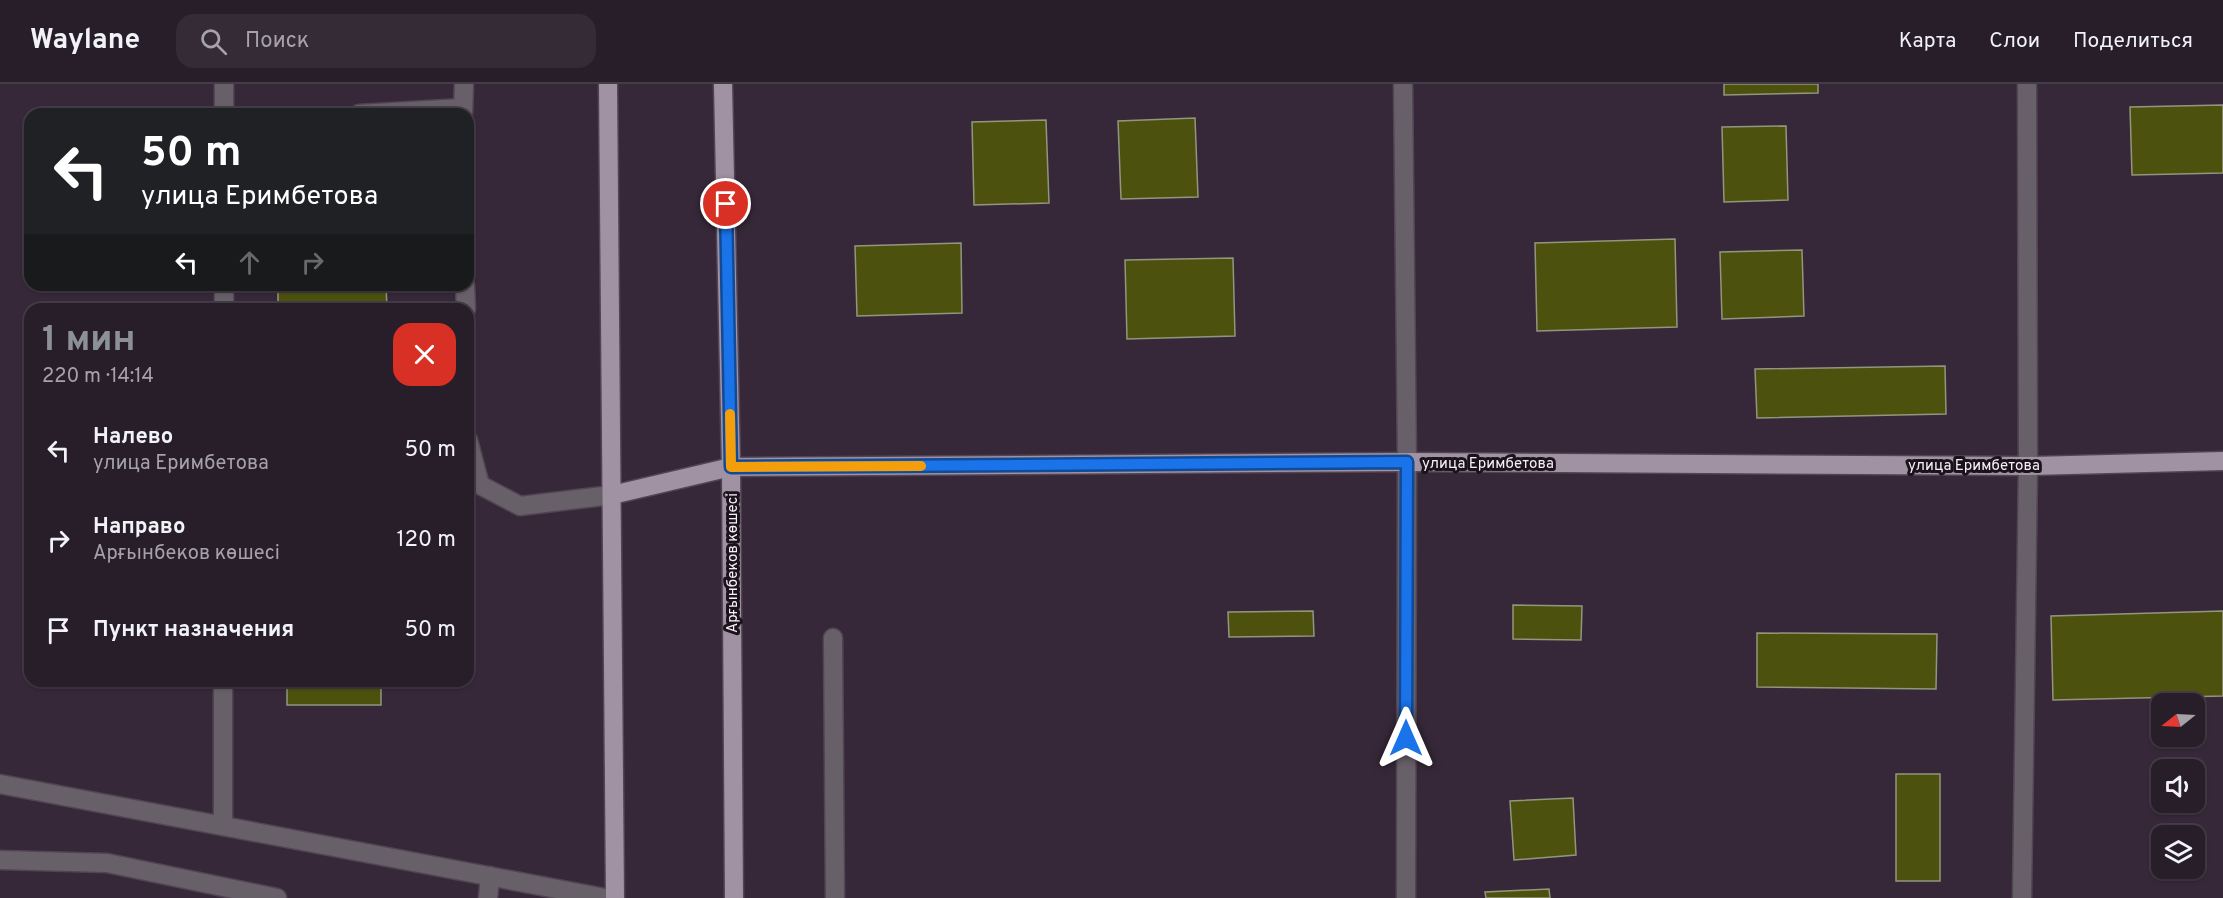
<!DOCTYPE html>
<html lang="ru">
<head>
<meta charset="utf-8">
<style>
	:root { --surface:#281e2a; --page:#342b36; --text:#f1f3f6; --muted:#a5a2a8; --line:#443c47; --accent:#8c9099 }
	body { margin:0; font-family:Overpass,sans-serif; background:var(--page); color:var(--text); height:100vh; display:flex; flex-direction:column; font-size:22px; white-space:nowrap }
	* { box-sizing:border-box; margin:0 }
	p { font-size:20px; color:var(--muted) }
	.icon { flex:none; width:33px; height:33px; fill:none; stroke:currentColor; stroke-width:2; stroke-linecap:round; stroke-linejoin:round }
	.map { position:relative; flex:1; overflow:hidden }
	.drawer { position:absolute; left:24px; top:219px; width:450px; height:384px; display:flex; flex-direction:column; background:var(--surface); border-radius:18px; box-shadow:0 2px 4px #0004,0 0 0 2px var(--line) }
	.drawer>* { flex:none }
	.top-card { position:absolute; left:24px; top:24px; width:450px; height:183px; border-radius:18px; box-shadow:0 2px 4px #0004,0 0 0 2px var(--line); background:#202124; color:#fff; overflow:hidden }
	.needle { width:39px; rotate:252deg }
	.fabs { position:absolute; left:2151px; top:609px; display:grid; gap:12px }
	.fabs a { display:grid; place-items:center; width:54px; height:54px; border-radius:12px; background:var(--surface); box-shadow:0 2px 4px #0004,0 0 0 2px var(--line); font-size:30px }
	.pin { position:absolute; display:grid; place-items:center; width:51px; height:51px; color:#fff; margin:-26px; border:3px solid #fff; border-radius:50%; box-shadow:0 2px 6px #0007 }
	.me { position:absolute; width:66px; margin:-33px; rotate:0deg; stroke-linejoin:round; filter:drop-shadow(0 0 4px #0008) }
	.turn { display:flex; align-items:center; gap:21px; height:126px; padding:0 18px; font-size:27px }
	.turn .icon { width:78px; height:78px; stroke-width:2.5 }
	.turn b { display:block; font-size:42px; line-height:51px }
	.lanes { display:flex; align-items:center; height:57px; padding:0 18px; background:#0003; justify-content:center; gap:30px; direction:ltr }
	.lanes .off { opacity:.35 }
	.round { display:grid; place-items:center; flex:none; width:63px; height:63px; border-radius:18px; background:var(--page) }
	.headline { display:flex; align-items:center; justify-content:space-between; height:102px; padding:0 18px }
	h1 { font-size:36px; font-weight:700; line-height:45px; color:var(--accent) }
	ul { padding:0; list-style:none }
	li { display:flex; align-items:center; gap:18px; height:90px; padding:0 18px }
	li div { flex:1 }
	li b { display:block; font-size:22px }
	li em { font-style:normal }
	header { display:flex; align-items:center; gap:36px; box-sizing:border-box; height:84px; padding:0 30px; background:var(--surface); border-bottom:2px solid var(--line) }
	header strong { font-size:28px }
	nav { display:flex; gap:33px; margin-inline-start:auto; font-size:21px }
	.search { width:420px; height:54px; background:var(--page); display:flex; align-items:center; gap:15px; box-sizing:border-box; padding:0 21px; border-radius:18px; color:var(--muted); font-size:22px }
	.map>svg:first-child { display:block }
</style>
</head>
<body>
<header>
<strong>Waylane</strong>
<div class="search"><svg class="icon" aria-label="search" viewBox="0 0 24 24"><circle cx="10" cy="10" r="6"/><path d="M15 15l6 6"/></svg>Поиск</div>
<nav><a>Карта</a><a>Слои</a><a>Поделиться</a></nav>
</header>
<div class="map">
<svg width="2223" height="814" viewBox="0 0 2223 814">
	<rect width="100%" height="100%" fill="#362838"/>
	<g fill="#4c520e" stroke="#93967e" stroke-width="1.5">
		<polygon points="1724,0 1818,0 1818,9 1724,11"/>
		<polygon points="2223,21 2223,89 2132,91 2130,23"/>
		<polygon points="1195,34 1198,113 1121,115 1118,37"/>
		<polygon points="1046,36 1049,119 974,121 972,38"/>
		<polygon points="1786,42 1788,116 1724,118 1722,43"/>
		<polygon points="1675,155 1677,243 1537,247 1535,159"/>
		<polygon points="961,159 962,229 857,232 855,162"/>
		<polygon points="1802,166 1804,232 1722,235 1720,168"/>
		<polygon points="1233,174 1235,252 1127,255 1125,176"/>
		<polygon points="278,201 386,201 387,225 278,225"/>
		<polygon points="1945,282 1946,330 1757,334 1755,285"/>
		<polygon points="1513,521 1582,522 1581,556 1513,555"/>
		<polygon points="1313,527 1314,552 1229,553 1228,528"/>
		<polygon points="2223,527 2223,612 2053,616 2051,532"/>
		<polygon points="1757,549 1937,550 1936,605 1757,603"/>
		<rect x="287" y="597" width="94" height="24"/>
		<rect x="1896" y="690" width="44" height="107"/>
		<polygon points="1573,714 1576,771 1514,776 1510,717"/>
		<polygon points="1549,805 1550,814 1486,814 1485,808"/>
	</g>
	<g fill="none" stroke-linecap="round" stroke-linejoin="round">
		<g stroke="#514453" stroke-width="21">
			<g id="minor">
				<polyline points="1403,0 1407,378 1406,814"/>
				<polyline points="224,30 224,0"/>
				<polyline points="359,30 463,24"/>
				<polyline points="463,30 464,0"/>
				<polyline points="465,201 466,225"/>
				<polyline points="224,225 224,201"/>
				<polyline points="468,356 480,401 520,422 612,411"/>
				<polyline points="833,554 835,814"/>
				<polyline points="0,700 605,814"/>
				<polyline points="223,742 223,597"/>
				<polyline points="0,776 107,779 277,814"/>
				<polyline points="488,814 490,792"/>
				<polyline points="2022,814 2028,382 2027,0"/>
			</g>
		</g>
		<g stroke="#514453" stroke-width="21">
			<g id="major">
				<polyline points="608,0 615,814"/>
				<polyline points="723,0 731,383 734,814"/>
				<polyline points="612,411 731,383 1407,378 2028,382 2223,377"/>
			</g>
		</g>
		<use href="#minor" stroke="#686069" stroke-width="18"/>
		<use href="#major" stroke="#a192a3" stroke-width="18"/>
	</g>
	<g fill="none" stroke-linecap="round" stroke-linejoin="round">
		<g stroke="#114b97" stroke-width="15">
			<polyline id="route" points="726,120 731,383 1407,378 1406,654"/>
		</g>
		<use href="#route" stroke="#1a73e8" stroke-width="10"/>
		<polyline stroke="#f59e0b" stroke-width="10" points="730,330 731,383 921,382"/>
	</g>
	<g text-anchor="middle" stroke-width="6" stroke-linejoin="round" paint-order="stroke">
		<g font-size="15" fill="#f8eef9" stroke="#1a131b">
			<text x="1488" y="384">улица Еримбетова</text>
			<text x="1974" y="386">улица Еримбетова</text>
			<text transform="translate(732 479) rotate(-90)" y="5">Арғынбеков көшесі</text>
		</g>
	</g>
</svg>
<div class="fabs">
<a><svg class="needle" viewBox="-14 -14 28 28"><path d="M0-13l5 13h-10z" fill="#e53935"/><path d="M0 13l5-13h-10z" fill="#a5a2a8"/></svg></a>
<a><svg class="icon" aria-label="sound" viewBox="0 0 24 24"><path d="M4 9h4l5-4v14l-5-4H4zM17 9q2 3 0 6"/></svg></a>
<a><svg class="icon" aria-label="layers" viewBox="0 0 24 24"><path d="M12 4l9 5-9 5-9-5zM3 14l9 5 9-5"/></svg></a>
</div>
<div class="pin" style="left:726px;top:120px;background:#d93025"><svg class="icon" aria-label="arrive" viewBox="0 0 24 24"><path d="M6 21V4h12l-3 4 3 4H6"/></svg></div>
<svg class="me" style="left:1406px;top:654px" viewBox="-20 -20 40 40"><path d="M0-17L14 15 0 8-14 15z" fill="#1a73e8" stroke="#fff" stroke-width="4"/></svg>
<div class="top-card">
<div class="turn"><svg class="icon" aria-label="left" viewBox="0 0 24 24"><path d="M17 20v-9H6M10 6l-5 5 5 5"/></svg><div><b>50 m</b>улица Еримбетова</div></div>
<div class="lanes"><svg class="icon" aria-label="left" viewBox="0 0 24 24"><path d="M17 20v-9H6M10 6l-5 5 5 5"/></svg><svg class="icon off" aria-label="ahead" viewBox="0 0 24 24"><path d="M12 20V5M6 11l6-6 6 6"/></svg><svg class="icon off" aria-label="right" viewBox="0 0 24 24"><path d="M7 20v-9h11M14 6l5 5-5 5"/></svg></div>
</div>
<section class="drawer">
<div class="headline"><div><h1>1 мин</h1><p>220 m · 14:14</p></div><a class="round" style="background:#d93025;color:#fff"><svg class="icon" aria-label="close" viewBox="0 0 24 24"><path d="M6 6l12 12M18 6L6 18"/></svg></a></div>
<ul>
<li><svg class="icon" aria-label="left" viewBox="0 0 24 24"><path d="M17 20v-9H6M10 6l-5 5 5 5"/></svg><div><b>Налево</b><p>улица Еримбетова</p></div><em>50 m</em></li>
<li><svg class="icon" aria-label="right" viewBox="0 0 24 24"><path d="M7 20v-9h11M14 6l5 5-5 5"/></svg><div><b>Направо</b><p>Арғынбеков көшесі</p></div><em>120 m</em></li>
<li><svg class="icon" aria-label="arrive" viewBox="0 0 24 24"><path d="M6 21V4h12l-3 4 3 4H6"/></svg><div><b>Пункт назначения</b></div><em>50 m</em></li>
</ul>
</section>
</div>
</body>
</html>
